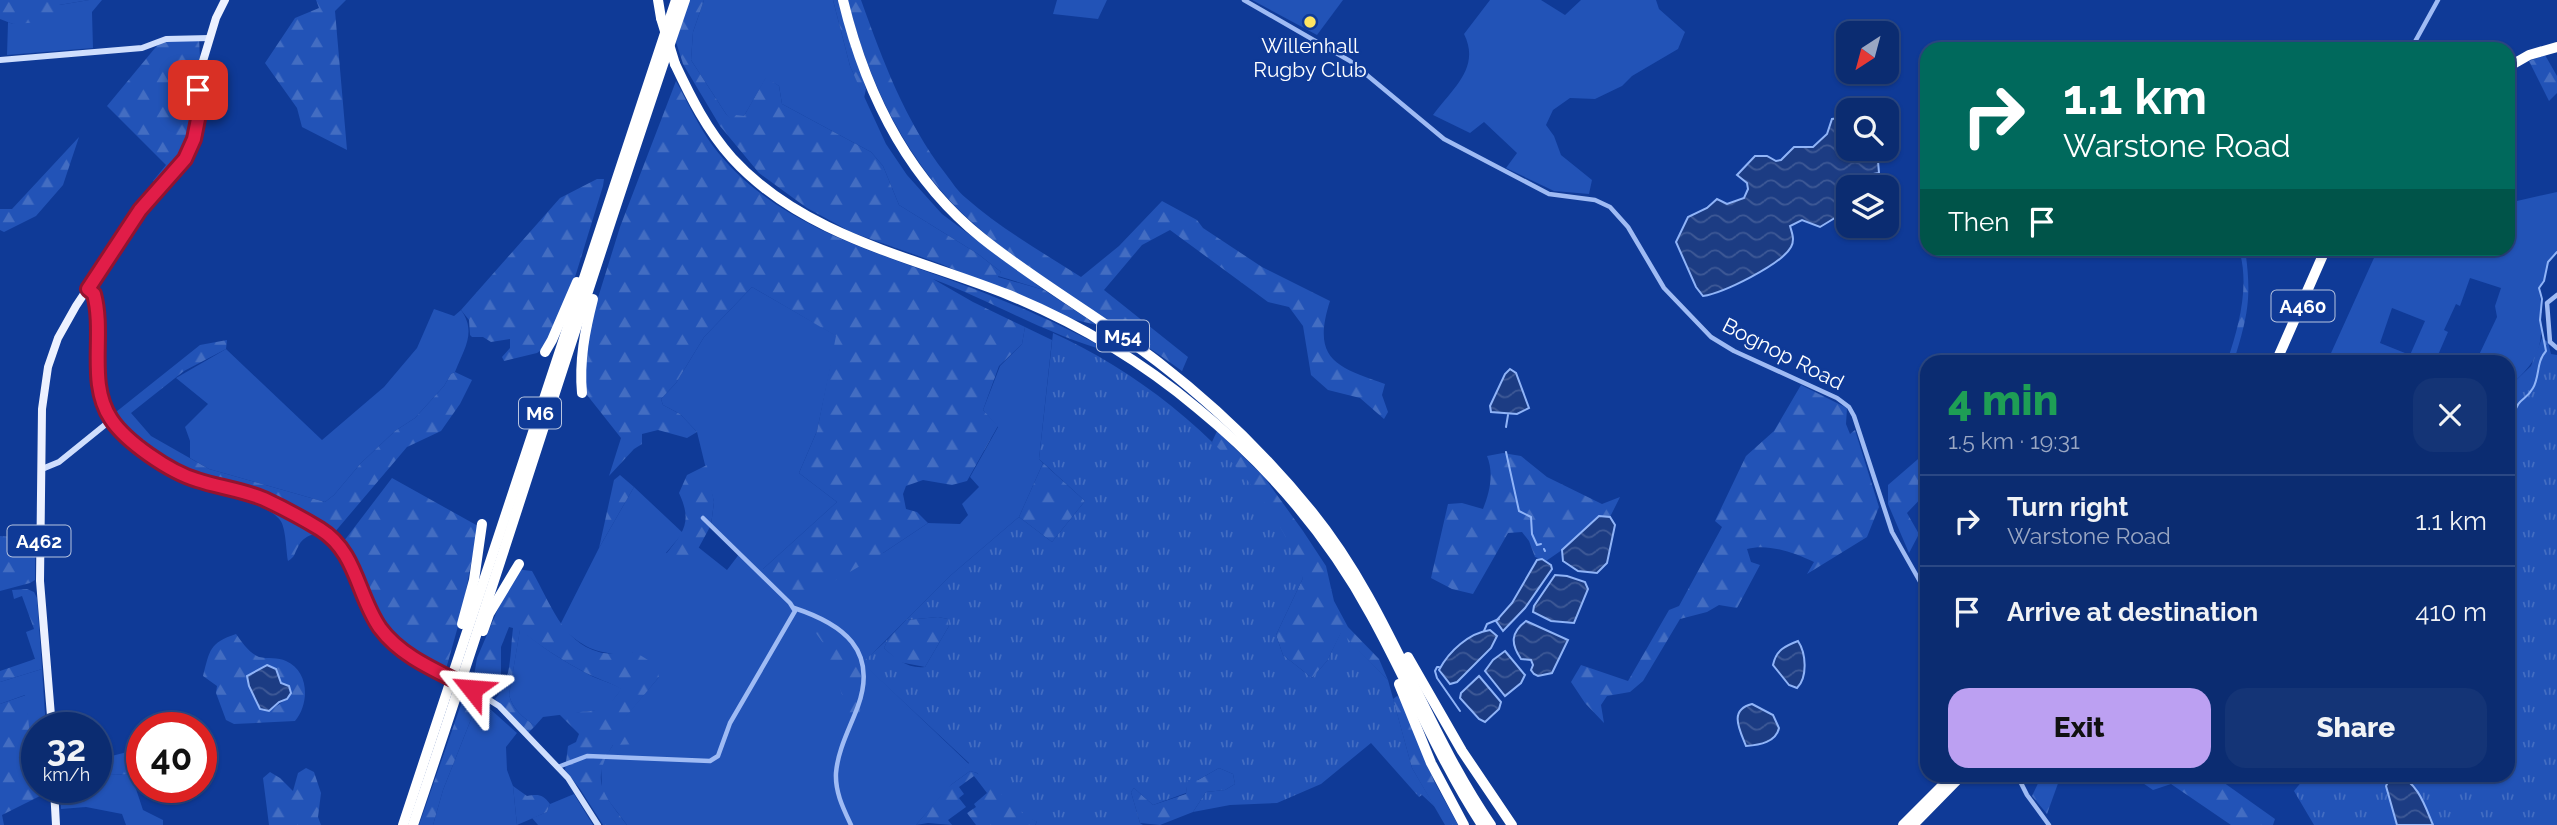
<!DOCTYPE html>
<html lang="en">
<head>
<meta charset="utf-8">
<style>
	:root { --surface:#0b2c71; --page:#143476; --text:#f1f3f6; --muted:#9aa7c3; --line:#2b4884; --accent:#bca0f2 }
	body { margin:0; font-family:Raleway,sans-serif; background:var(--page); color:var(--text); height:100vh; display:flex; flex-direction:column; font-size:26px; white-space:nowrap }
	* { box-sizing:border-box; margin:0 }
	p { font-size:23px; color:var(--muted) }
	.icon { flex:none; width:38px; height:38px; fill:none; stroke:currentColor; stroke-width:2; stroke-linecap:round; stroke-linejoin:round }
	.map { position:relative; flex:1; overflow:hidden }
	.drawer { position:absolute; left:1920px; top:355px; width:595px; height:427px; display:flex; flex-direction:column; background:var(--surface); border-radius:21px; box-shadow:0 2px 5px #0004,0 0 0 2px var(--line) }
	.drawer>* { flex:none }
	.guide { position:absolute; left:1920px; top:42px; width:595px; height:214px; border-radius:21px; box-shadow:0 2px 5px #0004,0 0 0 2px var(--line); background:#00695c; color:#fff; overflow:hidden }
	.needle { width:46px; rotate:216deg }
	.controls { position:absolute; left:1836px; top:21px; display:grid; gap:14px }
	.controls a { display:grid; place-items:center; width:63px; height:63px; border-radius:14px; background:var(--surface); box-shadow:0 2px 5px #0004,0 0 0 2px var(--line); font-size:35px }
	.speed { position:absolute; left:21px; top:712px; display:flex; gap:14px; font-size:35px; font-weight:700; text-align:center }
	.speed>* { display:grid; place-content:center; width:91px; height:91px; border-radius:50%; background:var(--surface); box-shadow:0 2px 5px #0004,0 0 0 2px var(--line); line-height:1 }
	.speed small { font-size:18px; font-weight:400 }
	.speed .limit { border:10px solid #d22; background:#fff; color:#111 }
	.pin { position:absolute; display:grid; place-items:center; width:60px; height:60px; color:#fff; margin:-30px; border-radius:14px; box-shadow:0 4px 10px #0006 }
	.me { position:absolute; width:77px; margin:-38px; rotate:298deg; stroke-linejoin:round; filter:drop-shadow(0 0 5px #0008) }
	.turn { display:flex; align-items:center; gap:24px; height:147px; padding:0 28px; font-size:32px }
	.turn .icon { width:91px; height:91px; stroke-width:2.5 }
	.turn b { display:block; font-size:49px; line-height:60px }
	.then { display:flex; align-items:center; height:66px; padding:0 28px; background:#0003; gap:14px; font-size:26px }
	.round { display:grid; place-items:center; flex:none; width:74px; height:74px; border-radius:21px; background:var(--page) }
	.overview { display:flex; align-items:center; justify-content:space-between; height:119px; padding:0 28px }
	h1 { font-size:42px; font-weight:800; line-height:52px; color:#1e9e55 }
	.cta { display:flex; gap:14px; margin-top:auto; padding:14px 28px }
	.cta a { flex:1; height:80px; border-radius:21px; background:var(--accent); color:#111; font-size:28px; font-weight:800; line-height:80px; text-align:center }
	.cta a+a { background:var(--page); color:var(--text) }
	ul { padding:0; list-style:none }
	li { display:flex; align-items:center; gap:21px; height:91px; padding:0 28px; border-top:2px solid var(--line) }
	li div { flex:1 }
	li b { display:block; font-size:26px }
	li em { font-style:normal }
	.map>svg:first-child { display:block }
</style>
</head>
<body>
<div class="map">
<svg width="2557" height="825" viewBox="0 0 2557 825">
	<defs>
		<pattern id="forest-firs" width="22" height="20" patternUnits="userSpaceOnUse" patternTransform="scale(1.75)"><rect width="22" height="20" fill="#2253b7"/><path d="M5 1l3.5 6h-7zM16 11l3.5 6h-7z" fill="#436dc2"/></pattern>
		<pattern id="park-tufts" width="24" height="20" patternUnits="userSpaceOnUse" patternTransform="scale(1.75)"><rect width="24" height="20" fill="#2253b7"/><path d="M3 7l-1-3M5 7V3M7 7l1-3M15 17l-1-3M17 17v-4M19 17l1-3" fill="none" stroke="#436dc2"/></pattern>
		<pattern id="water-waves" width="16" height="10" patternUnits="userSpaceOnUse" patternTransform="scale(1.75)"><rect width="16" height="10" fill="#1c3c83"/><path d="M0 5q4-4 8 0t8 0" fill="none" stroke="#3e5996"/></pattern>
	</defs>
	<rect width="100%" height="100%" fill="#0f3a97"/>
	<g fill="#2253b7" fill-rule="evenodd">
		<polygon points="89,0 102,0 92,12 93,48 7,55 8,22 13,24 59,5"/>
		<polygon points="704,0 833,0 850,66 886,144 907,175 942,214 1044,290 998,276 1001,272 978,254 899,205 883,166 871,152 782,104 779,86 766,78 744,116 732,120 726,114 691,60 693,32"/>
		<polygon points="1057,0 1107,0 1098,19 1053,14"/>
		<polygon points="1252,0 1343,0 1317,35"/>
		<path d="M1490,0H1541L1565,15L1581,0H1656L1659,9L1685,32L1678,49L1632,76L1622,86L1595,99L1570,98L1553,110L1546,125L1554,136L1561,155L1592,180L1589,194L1554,191L1506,168L1517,153L1484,122L1470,133L1433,115C1452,89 1481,68 1464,34Z"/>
		<path d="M2557,192V252L2549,260L2544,281L2539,288L2542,313H2541C2543,353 2536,362 2508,388V362H2463L2468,353L2478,357L2497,317L2495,306L2501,288L2470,278L2460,306L2456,304L2444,330L2448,332L2435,362H2327L2378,249L2508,248V203ZM2392,308L2425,321L2410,355L2380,343Z"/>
		<path d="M752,287L837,336L817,431L799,473L837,502L763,569L883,553L928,523L960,524L968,515L962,504L979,487L970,477L998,427L983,410L1000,366L1022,344L1025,327L1052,340L1039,459L1043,463L1019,517L950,576L863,663L969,764L916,825H627L602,792L601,763L613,745L618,725L659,677L632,652C600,657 582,648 560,625L599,548L634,487L683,533L666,553L691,560L698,547L727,570L740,553L711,525L714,502L697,432L680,414L663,405L661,399L676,383L704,337Z"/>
		<path d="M434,309L454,316L461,310C477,332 464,349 455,372L451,374L444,386L415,418L395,431L361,463L334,495L325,502L209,469L190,458V441L185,427L208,404L176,378L226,349L322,440L384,387L417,348Z"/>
		<path d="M520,629C540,646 563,661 586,673C598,680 610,682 622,689L610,704L600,710L543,717L535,726C523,717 513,710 509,695Z"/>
		<polygon points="42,669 46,728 37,728 37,747 31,747 25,695 0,704 0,682"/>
		<polygon points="479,699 517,733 506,747 507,770 513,786 517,825 433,825 443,790"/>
		<polygon points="96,767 107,775 136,774 135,786 143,810 163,820 163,825 126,825 122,814 86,807 61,809 60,788 96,788"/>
		<polygon points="574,794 593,825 538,825 532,818 547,812 550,804"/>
	</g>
	<g fill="url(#forest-firs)" fill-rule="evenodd">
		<polygon points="0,0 89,0 59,5 57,21 13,24 0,19"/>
		<polygon points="316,0 346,0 335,11 347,150 302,127 297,108 265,63 295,18 319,8"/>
		<polygon points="689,0 704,0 693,32 691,60 726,114 732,119 736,115 744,116 766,77 779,86 782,104 871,152 883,166 899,205 978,254 1001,272 998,277 1044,290 1097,325 1071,319 941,264 851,232 807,208 759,173 720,126 683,64 676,42"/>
		<polygon points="833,0 839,0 866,89 864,98 850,66"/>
		<path d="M848,0H861C883,61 905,121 945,173C952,182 958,192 966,198C1001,229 1042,252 1081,277L1119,246L1162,201L1197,220L1203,228L1262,267L1330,301C1311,360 1337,367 1385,384L1382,395L1388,412L1384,419L1360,398L1328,390L1311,375L1303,326L1289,307L1268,302L1170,230L1142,245L1104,290L1188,357L1182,371C1114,321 1037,281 974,224C909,167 868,83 848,0Z"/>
		<polygon points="199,39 200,57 195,78 194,122 184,154 159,182 153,181 166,165 107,106 160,42"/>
		<polygon points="2545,55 2557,76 2557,93 2549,101 2529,61"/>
		<path d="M676,81C688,103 699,127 713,146C772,225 874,251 961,284C1014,304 1061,324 1111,352C1047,335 994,302 933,279L973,302L1025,327L1022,344L999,366L983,410L998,426L967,481L952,485L923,480L906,486L903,494L906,509L917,512L928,523L883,553L795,603L763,577V569L837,502L799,473L817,431L836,336L752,287L704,337L676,383L661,399L663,405L680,414L697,432L687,438L658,430L642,434V444L634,449L609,476L621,438L587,395L583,373L587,333L620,227Z"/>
		<polygon points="79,137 63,185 36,216 4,232 0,230 0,209 12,209"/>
		<polygon points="597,179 604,179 603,186 576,274 544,348 537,353 504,361 502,357 510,348 510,339 491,342 483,337 472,337 470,335 469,320 461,310 560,198"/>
		<path d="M2239,249H2245C2252,297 2248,315 2234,361L2227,362C2239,326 2250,286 2239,249Z"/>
		<path d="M227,340L226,349L184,371L131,413L151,436L209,469L325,502L334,495L361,463L395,431L415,418L444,386L451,374L455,372L472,380L460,404L441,431L407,447L334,533C320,533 305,532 298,547C294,554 295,557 288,561C286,551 286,527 280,520C266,501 208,494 186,484C158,473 130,447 109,426L116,412L200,345Z"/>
		<path d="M1801,385L1847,408L1846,424L1850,434L1855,430L1879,507L1867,537L1807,574L1814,562C1794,553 1769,543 1747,549L1751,562L1760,565L1737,608L1719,605L1707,612L1680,619L1643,681L1630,692L1607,696L1601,705L1604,723L1585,703L1571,682L1581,665L1628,681L1669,610L1679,606L1722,527L1715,521L1746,456L1774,431Z"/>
		<polygon points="1217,431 1264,477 1303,531 1326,566 1334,601 1348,627 1379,659 1388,680 1341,633 1327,661 1312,678 1283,655 1276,635 1303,578 1212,442"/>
		<polygon points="1927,438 1927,492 1907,513 1919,534 1909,553 1888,504 1888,485 1925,453"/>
		<path d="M1503,453L1521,456L1547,477L1602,504L1620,497L1610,517L1599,516L1562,550L1546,561L1535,557L1529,541L1522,532L1508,533L1473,594L1452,589L1431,578L1448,504L1462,503L1483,509C1490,492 1494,473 1487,456Z"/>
		<polygon points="1043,463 1085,501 1052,542 1019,517"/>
		<path d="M707,465L714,502L711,525L692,560L685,562L671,560L666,554C685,531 692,521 679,493L687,475Z"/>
		<polygon points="620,475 634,487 599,548 614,480"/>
		<path d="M392,478L478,526L462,612L446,669C428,660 409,653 394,638C373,617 361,568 344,541Z"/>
		<polygon points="0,536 35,539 35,580 30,583 0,591"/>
		<path d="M515,569L532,571C550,602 562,642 599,652C611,656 622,650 632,652C639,653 649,661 656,665L659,677L619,725L637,733L642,744L613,745C589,782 604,794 627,825H603L580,789L565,770L568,746L576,742L579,734L559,714C588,710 604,716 621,689C610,682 597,679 586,673C563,661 540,646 520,630L509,695C513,710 523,717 535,726L528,733L495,699C512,681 510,652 513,628L509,627L501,647V674L496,689L485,691L473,682L477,658Z"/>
		<polygon points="27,589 34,592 37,598 42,669 0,682 0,671 35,659 26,632 34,629 22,596 14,599 12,590"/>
		<path d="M801,612C850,635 879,663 857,720L850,716L823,643Z"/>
		<polygon points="938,617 948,619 949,626 925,667 899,662 884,648 888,639 906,620"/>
		<path d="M236,634C242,642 249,653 259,657C267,659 278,657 286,661C309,671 310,703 295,721L234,724L226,720L216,693L217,686L203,676C210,650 209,643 236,634ZM276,669L281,683L289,686L291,693L287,699L269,711L260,709L248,676Z"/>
		<polygon points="465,693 479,699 443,790 433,825 419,825"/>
		<polygon points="26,695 31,747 37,747 37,788 50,788 50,791 2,815 4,825 0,825 0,704"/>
		<polygon points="1397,696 1401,699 1434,781 1458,825 1445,825 1412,768 1393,699"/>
		<polygon points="141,741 142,770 136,774 107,775 96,767 96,760 139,749"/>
		<polygon points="306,768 314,772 321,793 318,817 321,825 269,825 263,778 270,772 280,778 293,791 298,773"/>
		<polygon points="1219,768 1233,774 1235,784 1225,790 1206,792 1193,812 1160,825 1140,823 1131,792 1134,788 1153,805 1186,794 1187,780 1198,780"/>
		<path d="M970,771C992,775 1016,811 1037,822L1035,825H976L967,813L976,807L974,804L987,793L974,776L959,787L964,794L959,798L966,807L948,820L952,825L928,823L916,825L948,787Z"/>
		<polygon points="2042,775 2061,775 2047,814 2032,796"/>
		<polygon points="2131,775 2213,775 2275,819 2273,825 2231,825 2171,784 2153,790"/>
		<path d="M513,786L527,796C538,794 543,794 550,804L547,812L517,825Z"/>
	</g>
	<g fill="url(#park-tufts)">
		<path d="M1053,333C1140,372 1238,449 1284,534C1291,548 1297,564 1303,578L1276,635L1283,655L1312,678L1327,661L1341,632L1346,637L1388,680L1412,768L1435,807L1422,795L1419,797L1371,743L1321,784L1277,803L1230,805L1193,812L1206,792L1225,790L1235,784L1233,774L1219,768L1198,780H1188L1186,793L1153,805L1134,788L1131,792L1140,823L1143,825H1035L1037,822L1027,817L977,773L970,771L948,787L969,763L862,663L888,639L884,648C896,659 908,669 925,667L949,626L948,619L938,617L906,620L950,576L1019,517L1052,542L1085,501L1039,459Z"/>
		<polygon points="2542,338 2548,342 2551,354 2557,355 2557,825 2314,825 2294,791 2307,775 2508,775 2508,388 2531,366"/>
	</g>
	<g fill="url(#water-waves)" stroke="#90b4f8" stroke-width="2">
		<path d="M1840,118L1848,123V149H1877L1879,173L1862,176L1854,187H1848V194L1842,199L1843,213L1820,227L1802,220L1790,226C1792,233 1795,240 1791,247C1781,265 1723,293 1703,296L1696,287L1676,242L1688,217L1707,208L1717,199L1727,204L1744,198L1748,189L1747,183L1737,175L1755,156H1767L1776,161L1781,160L1794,147H1813L1827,134L1832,119Z"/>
		<polygon points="1510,369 1516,373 1529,408 1517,414 1491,412 1490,406 1505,374"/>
		<polygon points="1599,516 1610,517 1615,525 1607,563 1597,573 1578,571 1563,561 1562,550"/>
		<polygon points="1542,559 1551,565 1552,569 1525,608 1503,631 1496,621 1512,603 1537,560"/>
		<polygon points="1555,575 1567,576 1585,582 1588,589 1574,623 1551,621 1533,612 1534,606"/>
		<path d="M1526,621L1568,640L1552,673L1538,676L1534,674L1531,670L1533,665L1531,660L1521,659C1511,644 1510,633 1526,621Z"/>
		<path d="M1490,630L1497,636L1491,648L1457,682L1450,684L1439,670C1449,651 1469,633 1490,630Z"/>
		<path d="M1798,641C1806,653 1808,677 1797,688L1789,685L1773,665C1776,650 1785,646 1798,641Z"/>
		<polygon points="1505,651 1525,675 1521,683 1505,696 1485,671 1493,660"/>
		<polygon points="267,665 276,669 281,683 289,686 291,693 287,699 279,702 269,711 260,709 249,686 247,676"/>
		<polygon points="1479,676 1501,702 1499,709 1485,722 1479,719 1460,698 1461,693"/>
		<path d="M1752,704L1773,715L1779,728C1776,742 1760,745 1746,746C1740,730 1728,710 1752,704Z"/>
		<path d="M2397,775C2418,782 2425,806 2433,825H2397L2386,786L2389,780Z"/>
	</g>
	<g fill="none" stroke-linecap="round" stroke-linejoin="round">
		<g stroke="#90b4f8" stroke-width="2">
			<path d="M2508,418L2514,415C2518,397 2526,401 2533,388C2540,376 2536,362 2546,351L2540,320L2542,299L2539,288L2544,281L2548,262L2557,252"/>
			<polyline points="1506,427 1508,415"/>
			<polyline points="1506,452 1519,511 1531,517 1532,534 1537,545 1541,544"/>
			<polyline points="1544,549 1545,551"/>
			<polyline points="1484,631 1487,624 1499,619"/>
			<polyline points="1439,667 1437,667 1435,671 1437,678 1460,711"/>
		</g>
		<g stroke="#9fbbf4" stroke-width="4.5">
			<polyline points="1244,0 1350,61 1444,139 1549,194 1595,200 1610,207 1628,227 1664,288 1711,337 1734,351 1837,398 1849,407 1854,416 1892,532 1927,594"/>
			<polyline points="2411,49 2438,0"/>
			<polyline points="2557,295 2547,303 2550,342 2557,348"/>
			<path d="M794,608C843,624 878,650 858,706C850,728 838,749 836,773C835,792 843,808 851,825"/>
			<polyline points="558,767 587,756 710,761 718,756 730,723 795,611 790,603 703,518"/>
			<polyline points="2017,775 2027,795 2049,825"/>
		</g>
		<g stroke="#cfdefd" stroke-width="6">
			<polyline points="0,60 142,48 166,39 210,38"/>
			<path d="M88,289C109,304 95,364 98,386C100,399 104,410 111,420C121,433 134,443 147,452C159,460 170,469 183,475C206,487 234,490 259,497C275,502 310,521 324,532C357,556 358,596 379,627C395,649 419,660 442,673"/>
			<polyline points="42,469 59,462 111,420"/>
			<polyline points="472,689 499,706 568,778 598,825"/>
		</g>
		<g stroke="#ecf1ff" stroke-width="8">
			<polyline points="52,728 40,581 42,409 48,367 58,338 76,306 140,210 173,175 190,149 198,119 199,82 203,61 216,18 225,0"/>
			<polyline points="54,788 56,825"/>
		</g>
		<g stroke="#fff" stroke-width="10">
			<polyline points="658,0 661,18"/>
			<path d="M843,0C865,91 907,178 982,238C1038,283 1101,318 1158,362C1215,406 1267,456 1312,512C1389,607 1423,726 1491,825"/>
			<path d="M675,64C691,98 707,130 732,158C804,237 914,257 1009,295C1077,323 1141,361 1197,408C1267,465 1328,536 1371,615C1410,685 1438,758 1482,825"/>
			<polyline points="2508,67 2529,55 2557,47"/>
			<polyline points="545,352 552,340 577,282"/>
			<polyline points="2276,362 2326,248"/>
			<path d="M582,393C579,361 585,330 593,299"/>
			<polyline points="462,624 474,580 482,524"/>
			<polyline points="483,631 489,614 519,564"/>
			<polyline points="1408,657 1462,751 1512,825"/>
			<polyline points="1399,684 1431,763 1464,825"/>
			<polyline points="403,825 676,0"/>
			<path d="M413,825C506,551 591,274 685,0"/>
			<polyline points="1903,825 1953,775"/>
			<polyline points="1913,825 1962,775"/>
		</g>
		<polyline stroke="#cfdefd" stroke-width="6" points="442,673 472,689"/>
		<polyline stroke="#fff" stroke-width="10" points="661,18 675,64"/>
	</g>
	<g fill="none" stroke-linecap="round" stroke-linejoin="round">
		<g stroke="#92132f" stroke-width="18">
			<path id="route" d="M198,90V119L194,139L185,159L140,210L88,289L94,294C105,335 87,383 111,419C126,442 170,472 197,480C218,487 243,490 264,499C283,508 302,518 320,529C357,552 357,595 380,628C402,658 440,672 472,689"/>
		</g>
		<use href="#route" stroke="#e11d48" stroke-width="12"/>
	</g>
	<circle fill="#ffe562" stroke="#0f3a97" stroke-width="2.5" cx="1310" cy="22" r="7"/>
	<g text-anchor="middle" stroke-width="5" stroke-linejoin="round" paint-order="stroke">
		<g fill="#0f3a97" stroke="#b7c4e0" stroke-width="2">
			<rect x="2271.5" y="290.5" width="63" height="31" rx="5"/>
			<rect x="1097" y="320.5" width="52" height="31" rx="5"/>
			<rect x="519" y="397.5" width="42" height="31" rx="5"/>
			<rect x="7.5" y="525.5" width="63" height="31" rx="5"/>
		</g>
		<g font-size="19" font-weight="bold" fill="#fff">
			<text x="2303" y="313">A460</text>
			<text x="1123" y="343">M54</text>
			<text x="540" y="420">M6</text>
			<text x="39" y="548">A462</text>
		</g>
		<g font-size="21" fill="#fff" stroke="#0f3a97">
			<text x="1310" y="53">Willenhall<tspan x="1310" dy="24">Rugby Club</tspan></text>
		</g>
		<g font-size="21" fill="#fff" stroke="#0f3a97">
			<text transform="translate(1783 354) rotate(27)" y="7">Bognop Road</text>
		</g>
	</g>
</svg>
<div class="controls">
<a><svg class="needle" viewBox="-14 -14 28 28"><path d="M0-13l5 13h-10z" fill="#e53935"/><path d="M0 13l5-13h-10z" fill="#9aa7c3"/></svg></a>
<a><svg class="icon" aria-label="search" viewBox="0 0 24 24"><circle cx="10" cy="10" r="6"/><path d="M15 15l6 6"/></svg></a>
<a><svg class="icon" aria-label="layers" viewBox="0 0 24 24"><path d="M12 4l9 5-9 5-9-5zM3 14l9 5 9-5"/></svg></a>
</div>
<div class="speed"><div>32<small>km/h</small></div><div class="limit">40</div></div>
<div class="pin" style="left:198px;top:90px;background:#d93025"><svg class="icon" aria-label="arrive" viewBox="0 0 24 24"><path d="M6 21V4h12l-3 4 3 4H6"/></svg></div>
<svg class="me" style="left:472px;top:689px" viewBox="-20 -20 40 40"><path d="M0-17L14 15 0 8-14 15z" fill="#e11d48" stroke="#fff" stroke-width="4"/></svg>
<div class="guide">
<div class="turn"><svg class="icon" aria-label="right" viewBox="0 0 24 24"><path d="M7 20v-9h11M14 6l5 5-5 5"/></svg><div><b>1.1 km</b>Warstone Road</div></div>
<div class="then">Then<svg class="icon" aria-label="arrive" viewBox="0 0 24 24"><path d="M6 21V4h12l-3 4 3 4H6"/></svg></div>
</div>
<section class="drawer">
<div class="overview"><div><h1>4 min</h1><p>1.5 km · 19:31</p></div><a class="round"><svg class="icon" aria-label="close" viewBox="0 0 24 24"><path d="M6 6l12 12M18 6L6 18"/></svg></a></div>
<ul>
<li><svg class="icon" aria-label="right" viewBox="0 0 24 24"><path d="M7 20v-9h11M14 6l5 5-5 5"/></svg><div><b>Turn right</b><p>Warstone Road</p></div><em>1.1 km</em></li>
<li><svg class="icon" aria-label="arrive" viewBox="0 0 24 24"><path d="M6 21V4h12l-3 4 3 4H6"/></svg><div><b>Arrive at destination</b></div><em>410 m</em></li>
</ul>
<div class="cta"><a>Exit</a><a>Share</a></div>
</section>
</div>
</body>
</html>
